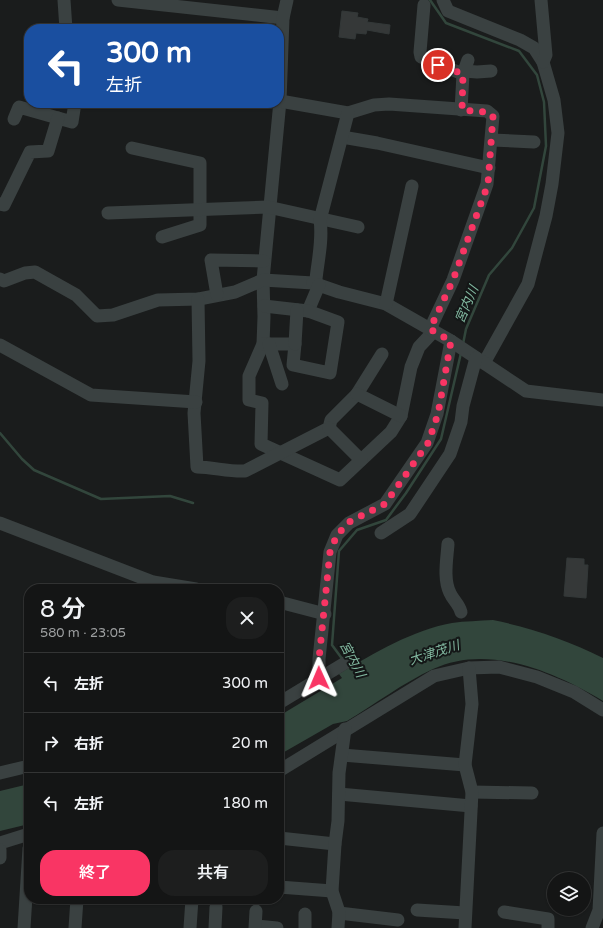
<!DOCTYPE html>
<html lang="ja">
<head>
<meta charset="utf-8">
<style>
	:root { --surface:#141515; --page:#1d1e1e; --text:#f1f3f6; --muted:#9d9fa0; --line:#333434; --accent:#f93564 }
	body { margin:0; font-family:"Varela Round","Noto Sans JP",sans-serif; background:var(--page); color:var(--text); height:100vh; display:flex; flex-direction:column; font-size:15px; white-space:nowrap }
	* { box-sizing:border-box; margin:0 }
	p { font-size:13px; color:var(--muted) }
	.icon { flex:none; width:22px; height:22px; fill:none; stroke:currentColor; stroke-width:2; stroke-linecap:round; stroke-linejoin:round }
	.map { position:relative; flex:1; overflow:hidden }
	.details { position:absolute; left:24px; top:584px; width:260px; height:320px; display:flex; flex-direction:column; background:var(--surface); border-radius:16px; box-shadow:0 1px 3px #0004,0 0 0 1px var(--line) }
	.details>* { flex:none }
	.top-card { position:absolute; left:24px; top:24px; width:260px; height:84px; border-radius:16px; box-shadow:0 1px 3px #0004,0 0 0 1px var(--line); background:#1a4fa0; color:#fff; overflow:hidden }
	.controls { position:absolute; left:547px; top:872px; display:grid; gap:8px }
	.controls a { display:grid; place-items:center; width:44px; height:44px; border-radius:50%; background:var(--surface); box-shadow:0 1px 3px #0004,0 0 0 1px var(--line); font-size:20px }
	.pin { position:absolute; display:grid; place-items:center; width:34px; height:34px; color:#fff; margin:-17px; border:2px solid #fff; border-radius:50%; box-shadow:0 1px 4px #0007 }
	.me { position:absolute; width:44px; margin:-22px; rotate:359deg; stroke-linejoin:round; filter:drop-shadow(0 0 3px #0008) }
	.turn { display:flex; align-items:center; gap:14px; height:84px; padding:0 16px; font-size:18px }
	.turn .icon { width:52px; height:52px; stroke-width:2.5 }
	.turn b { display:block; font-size:28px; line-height:34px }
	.round { display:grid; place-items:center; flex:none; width:42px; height:42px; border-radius:16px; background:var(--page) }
	.overview { display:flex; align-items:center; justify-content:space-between; height:68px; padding:0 16px }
	h1 { font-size:24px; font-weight:600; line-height:30px }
	.primary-button { display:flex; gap:8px; margin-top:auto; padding:8px 16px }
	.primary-button a { flex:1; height:46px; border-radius:16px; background:var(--accent); color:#fff; font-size:16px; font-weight:600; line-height:46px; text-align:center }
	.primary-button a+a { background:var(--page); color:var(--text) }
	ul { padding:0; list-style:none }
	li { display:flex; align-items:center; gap:12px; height:60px; padding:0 16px; border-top:1px solid var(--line) }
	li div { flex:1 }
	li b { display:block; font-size:15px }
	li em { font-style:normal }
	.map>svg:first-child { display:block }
</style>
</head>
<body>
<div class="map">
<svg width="603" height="928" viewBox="0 0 603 928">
	<rect width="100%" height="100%" fill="#1a1c1c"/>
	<g fill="#32463c">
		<path d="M493,620C531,628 568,640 603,658V701C555,672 488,643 433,669C403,683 375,704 347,721L333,724L279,755V716L342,678L339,674C374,653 413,630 452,623C465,621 479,621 493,620Z"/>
		<polygon points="29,784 29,824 0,831 0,791"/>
	</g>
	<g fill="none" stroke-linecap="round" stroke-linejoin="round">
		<g stroke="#32463c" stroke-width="2.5">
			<polyline points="430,0 446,23 519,51 537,75 544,102 546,146 534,208 512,248 489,275 466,329 463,344"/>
			<polyline points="0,433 22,459 34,470 101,499 170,496 193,503"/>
			<polyline points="343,660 332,645 339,551 357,530 386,520 406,493 441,439 461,353"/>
		</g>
	</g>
	<g fill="#353838" stroke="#333838">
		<polygon points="342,11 358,13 357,17 368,19 367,22 390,25 389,34 367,30 366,34 356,33 355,39 339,37"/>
		<polygon points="567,558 584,559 584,565 588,565 586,598 564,596"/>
	</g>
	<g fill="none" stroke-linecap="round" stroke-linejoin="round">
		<g stroke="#3a4141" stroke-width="13">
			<polyline points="64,0 66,29"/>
			<polyline points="118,0 283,18"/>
			<polyline points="287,0 283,18 280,101 263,280 264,317 263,344 249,376 249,400 262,403 261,444 340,480 391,432 401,416 411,367 419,347 434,331"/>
			<polyline points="443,0 448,11 520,40 534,48 543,62 554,100 558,133 552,184 546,216 528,284 484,363"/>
			<polyline points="541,0 546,55 543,62"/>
			<polyline points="424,5 420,52 421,57 463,74"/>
			<polyline points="464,71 477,72 491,71"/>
			<polyline points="280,101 348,113 374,105 389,104 487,111 493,116 487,184 453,280 430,329"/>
			<polyline points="461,110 463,74 468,60"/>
			<polyline points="14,119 19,107 72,122 75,103"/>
			<polyline points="342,137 377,143 489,168"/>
			<polyline points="492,140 534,142"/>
			<polyline points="132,148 200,163 200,225 162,237"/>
			<polyline points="0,204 4,205 30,152 48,151 58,118"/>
			<polyline points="108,213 268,207 358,227"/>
			<polyline points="0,279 4,281 25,273 35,272 76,295 97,316 113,315 158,300 199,299 235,292 263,280 313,283 339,292 386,304 451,341 526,391 603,400"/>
			<path d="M313,283L316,279C318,260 323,239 320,220L348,113"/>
			<polyline points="217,295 211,260 264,261"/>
			<path d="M198,299L199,361L194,413L197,467C213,467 229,472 245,471L329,428L331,420L357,394L382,354"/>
			<polyline points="386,304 412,186"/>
			<polyline points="308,311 319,285"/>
			<polyline points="263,344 295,344 293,365 330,373 338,322 308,311 264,306"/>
			<polyline points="269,344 282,384"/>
			<polyline points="295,344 297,310"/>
			<polyline points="0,345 91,395 196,402"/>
			<polyline points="357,394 401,416"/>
			<polyline points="329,428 361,460"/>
			<polyline points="0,523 153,582 196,589"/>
			<polyline points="381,533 410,514 450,454 461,422 463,406 476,358"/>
			<path d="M448,544C447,559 443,579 450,593C453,600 459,604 461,612"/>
			<polyline points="279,602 325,614"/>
			<polyline points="319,678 319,659 330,552 337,535 349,523 385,504 427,443 437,414 451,341"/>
			<polyline points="279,703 350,660"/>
			<polyline points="342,755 465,765"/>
			<polyline points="279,771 434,676 469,668 499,667 537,677 574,692 603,710"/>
			<polyline points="0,773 29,766"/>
			<polyline points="472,792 532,793"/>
			<polyline points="339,794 471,806"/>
			<polyline points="279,838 335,844"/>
			<polyline points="0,843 29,834"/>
			<polyline points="0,850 0,858"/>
			<polyline points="279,887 332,891"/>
			<polyline points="417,910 465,913"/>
			<polyline points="504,912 548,919 548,928"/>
			<polyline points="339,913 398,920"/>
			<polyline points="256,926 277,928"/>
			<polyline points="24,928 29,848"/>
			<polyline points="75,928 77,899"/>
			<polyline points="190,928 192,899"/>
			<polyline points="215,928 216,907"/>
			<polyline points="255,928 256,911"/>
			<polyline points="305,928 305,914"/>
			<polyline points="338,928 339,912 332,891 335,844 338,821 339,773 345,729"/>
			<polyline points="465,928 472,792 465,765 472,704 469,668"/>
			<polyline points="592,928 599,910 603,833"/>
		</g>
	</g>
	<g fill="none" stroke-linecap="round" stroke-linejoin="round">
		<polyline stroke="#f93564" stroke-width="7" stroke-dasharray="0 12.6" points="319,678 319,659 330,552 337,535 349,522 385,504 428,443 438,414 451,341 430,329 453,280 488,184 493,116 486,112 462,110 463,74 438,65"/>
	</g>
	<g text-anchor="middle" stroke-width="4" stroke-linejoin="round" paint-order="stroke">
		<g font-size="13" font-style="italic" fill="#82b8a0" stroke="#141717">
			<text transform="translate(466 304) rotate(-67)" y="5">宮内川</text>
			<text transform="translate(434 652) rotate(-18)" y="5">大津茂川</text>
			<text transform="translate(353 659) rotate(62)" y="5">宮内川</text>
		</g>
	</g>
</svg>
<div class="controls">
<a><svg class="icon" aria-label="layers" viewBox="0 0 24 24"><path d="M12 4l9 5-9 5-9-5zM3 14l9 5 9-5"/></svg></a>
</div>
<div class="pin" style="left:438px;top:65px;background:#d93025"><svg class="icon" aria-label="arrive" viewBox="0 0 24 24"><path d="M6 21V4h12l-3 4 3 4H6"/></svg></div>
<svg class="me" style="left:319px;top:678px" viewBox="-20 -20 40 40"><path d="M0-17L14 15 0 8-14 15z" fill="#f93564" stroke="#fff" stroke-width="4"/></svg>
<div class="top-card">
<div class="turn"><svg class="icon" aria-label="left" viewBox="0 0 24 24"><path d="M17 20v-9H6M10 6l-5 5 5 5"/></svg><div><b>300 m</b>左折</div></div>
</div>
<section class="details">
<div class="overview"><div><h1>8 分</h1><p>580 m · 23:05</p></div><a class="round"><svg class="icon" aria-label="close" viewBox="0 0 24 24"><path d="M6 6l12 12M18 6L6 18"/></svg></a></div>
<ul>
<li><svg class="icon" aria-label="left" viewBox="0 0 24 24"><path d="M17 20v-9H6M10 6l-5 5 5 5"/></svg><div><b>左折</b></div><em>300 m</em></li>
<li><svg class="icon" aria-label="right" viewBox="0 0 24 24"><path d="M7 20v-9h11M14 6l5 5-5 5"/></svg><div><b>右折</b></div><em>20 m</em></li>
<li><svg class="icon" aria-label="left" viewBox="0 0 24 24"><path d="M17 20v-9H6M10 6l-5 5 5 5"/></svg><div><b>左折</b></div><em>180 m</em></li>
</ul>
<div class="primary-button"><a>終了</a><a>共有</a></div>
</section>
</div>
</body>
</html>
